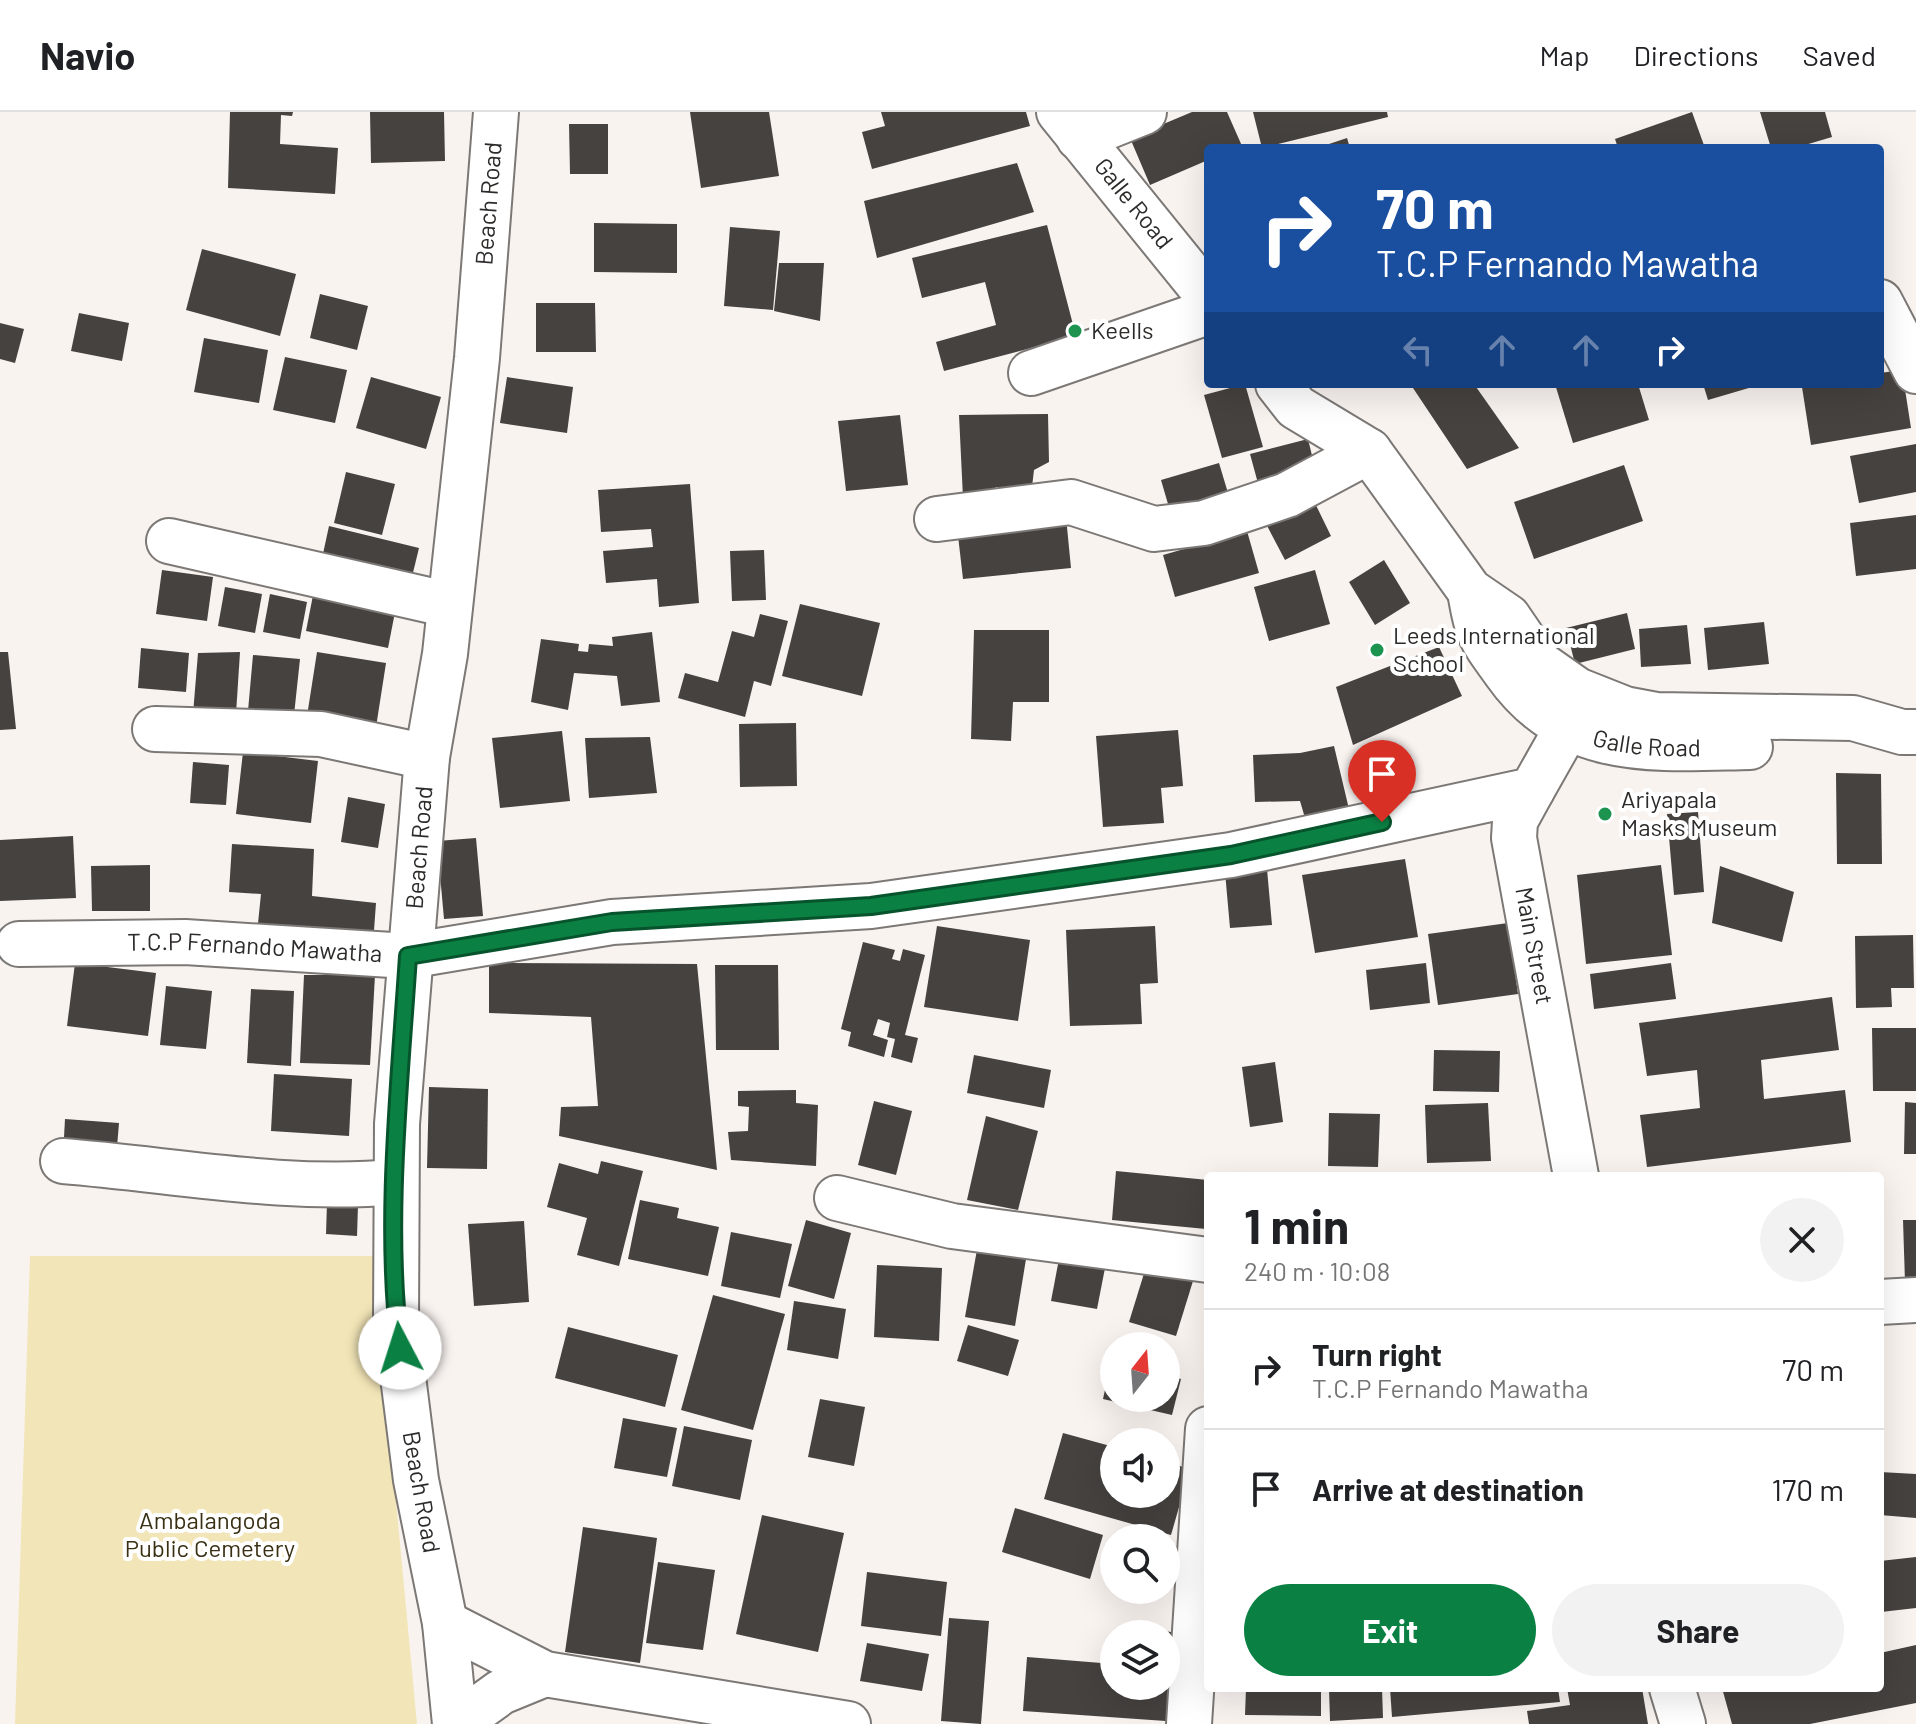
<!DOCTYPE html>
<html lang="en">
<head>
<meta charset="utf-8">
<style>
	:root { --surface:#fff; --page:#f2f2f2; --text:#202124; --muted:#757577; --line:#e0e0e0; --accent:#0b8043 }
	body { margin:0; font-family:Barlow,sans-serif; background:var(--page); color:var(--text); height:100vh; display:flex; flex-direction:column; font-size:30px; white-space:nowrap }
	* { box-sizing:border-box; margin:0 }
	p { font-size:26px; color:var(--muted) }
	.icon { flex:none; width:44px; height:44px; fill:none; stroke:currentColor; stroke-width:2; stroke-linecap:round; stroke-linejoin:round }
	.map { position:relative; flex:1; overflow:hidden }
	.panel { position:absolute; left:1204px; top:1060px; width:680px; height:520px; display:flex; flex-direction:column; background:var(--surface); border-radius:8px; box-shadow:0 8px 32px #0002 }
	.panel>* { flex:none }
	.banner { position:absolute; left:1204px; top:32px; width:680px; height:244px; border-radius:8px; box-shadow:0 8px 32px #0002; background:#1a4fa0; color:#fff; overflow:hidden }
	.needle { width:52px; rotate:17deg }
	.tools { position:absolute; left:1100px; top:1220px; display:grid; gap:16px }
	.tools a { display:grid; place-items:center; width:80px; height:80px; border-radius:50%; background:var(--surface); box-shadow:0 8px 32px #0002; font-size:40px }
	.pin { position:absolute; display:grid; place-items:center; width:68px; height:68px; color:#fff; margin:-82px -34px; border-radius:50% 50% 50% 0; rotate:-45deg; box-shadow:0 0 8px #0007 }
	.pin .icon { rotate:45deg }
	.me { position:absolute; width:88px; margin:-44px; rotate:355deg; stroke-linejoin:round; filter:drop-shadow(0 0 6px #0008) }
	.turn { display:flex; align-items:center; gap:28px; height:168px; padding:0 40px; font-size:36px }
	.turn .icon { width:104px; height:104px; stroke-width:2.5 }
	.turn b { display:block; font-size:56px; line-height:68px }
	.lanes { display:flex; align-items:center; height:76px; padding:0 40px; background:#0003; justify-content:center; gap:40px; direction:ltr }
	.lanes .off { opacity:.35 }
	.round { display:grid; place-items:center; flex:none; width:84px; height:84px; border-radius:42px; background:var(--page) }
	.head { display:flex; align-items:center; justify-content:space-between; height:136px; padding:0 40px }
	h1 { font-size:48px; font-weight:700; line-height:60px }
	.button { display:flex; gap:16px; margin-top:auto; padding:16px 40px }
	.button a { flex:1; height:92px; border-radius:48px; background:var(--accent); color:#fff; font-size:32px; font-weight:700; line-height:92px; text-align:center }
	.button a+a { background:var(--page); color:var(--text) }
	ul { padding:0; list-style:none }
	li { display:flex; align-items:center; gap:24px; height:120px; padding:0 40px; border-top:2px solid var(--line) }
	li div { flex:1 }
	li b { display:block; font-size:30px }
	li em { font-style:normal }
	header { display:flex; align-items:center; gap:48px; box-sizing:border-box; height:112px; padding:0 40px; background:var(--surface); border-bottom:2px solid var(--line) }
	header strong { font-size:38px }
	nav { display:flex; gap:44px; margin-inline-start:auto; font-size:28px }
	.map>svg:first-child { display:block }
</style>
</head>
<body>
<header>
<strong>Navio</strong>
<nav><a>Map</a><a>Directions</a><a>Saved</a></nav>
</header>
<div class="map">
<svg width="1916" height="1612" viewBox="0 0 1916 1612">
	<rect width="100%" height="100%" fill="#f9f3f0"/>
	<polygon fill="#f2e5b7" points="30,1144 373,1144 417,1612 15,1612"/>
	<g fill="#45423f">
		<polygon points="230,0 293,0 292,4 281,3 280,32 338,36 335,82 228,76"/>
		<polygon points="370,0 444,0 445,49 371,51"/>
		<polygon points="690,0 769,0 779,64 701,76"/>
		<polygon points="881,0 1026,0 1030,14 872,57 862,20 885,14"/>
		<polygon points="1192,0 1227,0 1242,34 1208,36 1208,48 1150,73 1130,26"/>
		<polygon points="1253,0 1387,0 1388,5 1262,36"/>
		<polygon points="1692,0 1705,36 1618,36 1615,27"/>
		<polygon points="1760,0 1825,0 1832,25 1795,36 1771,36"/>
		<polygon points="569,12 608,12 608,62 570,62"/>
		<polygon points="1347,26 1350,36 1320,36 1320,35"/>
		<polygon points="1017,51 1034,100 877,146 864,89"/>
		<polygon points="594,111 677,112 677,161 594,160"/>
		<polygon points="1047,113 1076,224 944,259 936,230 996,213 985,170 922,186 912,146"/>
		<polygon points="730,115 780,119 773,198 724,194"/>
		<polygon points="202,137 296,162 280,224 186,198"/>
		<polygon points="779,151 824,151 820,209 774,199"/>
		<polygon points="320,182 368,194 357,238 310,226"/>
		<polygon points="536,191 595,191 596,240 536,240"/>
		<polygon points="79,201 129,211 122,249 71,239"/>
		<polygon points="0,211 24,217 15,251 0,247"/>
		<polygon points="204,226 268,238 259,291 194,280"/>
		<polygon points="285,245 347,258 335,311 273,298"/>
		<polygon points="1902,258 1911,316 1811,333 1802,275 1880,272 1880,261"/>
		<polygon points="371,265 441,285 426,337 356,316"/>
		<polygon points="507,265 573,275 567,321 500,311"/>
		<polygon points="1245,272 1263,335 1222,346 1204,283"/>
		<polygon points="1425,272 1474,272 1519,336 1467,357 1413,276"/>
		<polygon points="1555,272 1638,272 1649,308 1573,331"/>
		<polygon points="1703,272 1758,272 1759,273 1708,288"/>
		<polygon points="1048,302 1049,350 1034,358 1032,375 996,375 989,387 963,386 959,303"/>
		<polygon points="900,303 908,373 846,379 838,309"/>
		<polygon points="1308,327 1316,360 1259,375 1250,342"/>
		<polygon points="1916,332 1916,380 1859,391 1850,344"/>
		<polygon points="1219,351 1231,391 1173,409 1161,368"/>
		<polygon points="1624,353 1643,409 1534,447 1514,390"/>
		<polygon points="346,360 395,372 382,423 334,411"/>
		<polygon points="690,372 699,491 659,495 657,467 606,471 603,439 653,435 651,417 601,420 598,378"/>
		<polygon points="1311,383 1331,424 1285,448 1264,408"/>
		<polygon points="1916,403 1916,457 1856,464 1850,411"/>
		<polygon points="1066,405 1071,456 963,467 957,415"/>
		<polygon points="329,414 419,436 410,473 321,451"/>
		<polygon points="1247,419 1259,461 1175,485 1163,443"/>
		<polygon points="764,438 766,488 732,489 730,439"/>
		<polygon points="1384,448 1410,491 1375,513 1349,470"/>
		<polygon points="162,458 213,465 207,509 156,502"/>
		<polygon points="1315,458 1330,512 1269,529 1254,475"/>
		<polygon points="315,473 397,490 388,536 306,519"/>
		<polygon points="225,475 262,482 255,521 218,514"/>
		<polygon points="270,482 307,490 300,527 263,520"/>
		<polygon points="800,492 880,511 862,584 782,564"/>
		<polygon points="1627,501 1635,537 1575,552 1566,516"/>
		<polygon points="760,502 788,509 771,574 754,569 745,605 678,586 685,561 718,570 732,519 754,525"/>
		<polygon points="1764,510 1769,552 1708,558 1704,516"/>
		<polygon points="1687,513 1691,552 1641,555 1639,517"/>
		<polygon points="974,518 1049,518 1049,590 1013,590 1011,629 971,627"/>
		<polygon points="652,520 660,590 621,594 617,564 574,561 568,598 531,590 541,527 579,532 578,539 588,540 589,532 613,534 612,525"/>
		<polygon points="1439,535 1462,584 1353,633 1336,575"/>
		<polygon points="141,536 189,541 186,580 138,576"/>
		<polygon points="0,540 8,540 16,617 0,618"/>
		<polygon points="240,540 236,602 193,602 198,541"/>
		<polygon points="317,540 386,551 376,615 307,604"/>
		<polygon points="253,543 300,547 294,603 248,599"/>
		<polygon points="796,611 797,674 740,675 739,612"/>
		<polygon points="1178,618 1183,674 1161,676 1164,711 1103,715 1096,624"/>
		<polygon points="562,619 570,689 500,696 492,626"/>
		<polygon points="650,625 657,681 589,686 585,626"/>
		<polygon points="1334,634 1349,697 1305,706 1300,689 1255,690 1253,643 1300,641"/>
		<polygon points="243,640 318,649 311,711 236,702"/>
		<polygon points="193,650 229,653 226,693 190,691"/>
		<polygon points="1836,661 1881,662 1882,752 1837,752"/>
		<polygon points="348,685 385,692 378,736 341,730"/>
		<polygon points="1698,700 1704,780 1674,783 1667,702"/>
		<polygon points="73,724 76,786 0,789 0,728"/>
		<polygon points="476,726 483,804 444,807 437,729"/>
		<polygon points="232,732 314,737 312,784 376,791 373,832 257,821 261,782 229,780"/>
		<polygon points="1405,747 1418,825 1315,841 1302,763"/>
		<polygon points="150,753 150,799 92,799 91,754"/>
		<polygon points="1661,753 1672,843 1586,852 1577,763"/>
		<polygon points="1720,754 1794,780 1782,830 1712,811"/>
		<polygon points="1267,757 1272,813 1230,816 1225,760"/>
		<polygon points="1508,811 1518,882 1438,893 1428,822"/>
		<polygon points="937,814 1030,828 1018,909 924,895"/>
		<polygon points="1155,814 1158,871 1140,872 1142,912 1070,914 1066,818"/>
		<polygon points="1913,823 1914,876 1891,876 1892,895 1856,896 1855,824"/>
		<polygon points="863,830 895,838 892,847 900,849 903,837 925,843 905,923 918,926 912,951 891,945 895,927 887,925 890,911 878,907 873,923 888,928 884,945 848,934 851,920 841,917"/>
		<polygon points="75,851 156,861 148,924 67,914"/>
		<polygon points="489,851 697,852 717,1058 559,1024 561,995 598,994 591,905 489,901"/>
		<polygon points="1426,851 1430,891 1370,898 1366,858"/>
		<polygon points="1671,851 1676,887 1594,897 1590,862"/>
		<polygon points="715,853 778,853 779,938 716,938"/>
		<polygon points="304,863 375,863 370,953 300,951"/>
		<polygon points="166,874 212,879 206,937 160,933"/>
		<polygon points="251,877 294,879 291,954 247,951"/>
		<polygon points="1832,885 1839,938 1761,948 1764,987 1845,978 1851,1030 1647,1055 1640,1003 1700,996 1697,958 1647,964 1639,911"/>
		<polygon points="1872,916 1916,916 1916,979 1873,979"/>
		<polygon points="1434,938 1500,939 1499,980 1433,979"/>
		<polygon points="974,943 1051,958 1044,996 967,981"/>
		<polygon points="1275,950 1283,1010 1250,1015 1242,955"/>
		<polygon points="274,962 352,967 349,1024 271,1019"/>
		<polygon points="429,975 488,977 487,1057 427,1056"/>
		<polygon points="796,978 796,991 818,993 816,1054 731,1048 728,1020 748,1019 749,995 738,994 738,979"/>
		<polygon points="874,989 912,999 896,1063 858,1053"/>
		<polygon points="1905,990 1916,991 1916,1042 1904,1042"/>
		<polygon points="1488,991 1491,1049 1427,1051 1425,993"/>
		<polygon points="1329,1001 1380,1002 1378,1055 1328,1054"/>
		<polygon points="986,1004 1038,1019 1018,1098 967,1088"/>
		<polygon points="65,1007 119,1011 116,1047 63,1043"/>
		<polygon points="601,1049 643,1059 619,1154 577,1143 587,1106 547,1095 559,1051 598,1062"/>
		<polygon points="1116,1059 1208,1068 1206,1117 1112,1108"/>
		<polygon points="1880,1084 1883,1084 1884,1123 1880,1123"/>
		<polygon points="640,1088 679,1096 677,1106 719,1115 708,1164 628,1147"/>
		<polygon points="327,1090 358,1092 357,1124 326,1122"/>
		<polygon points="806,1108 851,1121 834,1187 788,1174"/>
		<polygon points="1903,1108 1916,1108 1916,1169 1905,1170"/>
		<polygon points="524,1109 529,1190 474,1194 468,1112"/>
		<polygon points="731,1120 792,1132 780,1186 721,1174"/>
		<polygon points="978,1132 1027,1141 1015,1214 965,1205"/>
		<polygon points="1059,1147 1105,1156 1097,1197 1051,1189"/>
		<polygon points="877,1153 942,1156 939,1229 874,1225"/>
		<polygon points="1146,1155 1193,1169 1176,1224 1129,1210"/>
		<polygon points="713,1183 785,1202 753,1318 681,1298"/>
		<polygon points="794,1189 846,1197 838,1247 787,1238"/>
		<polygon points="968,1213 1019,1228 1008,1264 957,1249"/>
		<polygon points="568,1215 678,1243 665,1295 555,1266"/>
		<polygon points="1111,1250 1114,1286 1166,1286 1166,1263 1181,1267 1172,1303 1103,1287"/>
		<polygon points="820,1287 865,1295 854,1354 808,1345"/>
		<polygon points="623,1306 677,1316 667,1365 614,1356"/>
		<polygon points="684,1314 752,1328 740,1388 672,1374"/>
		<polygon points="1063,1321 1114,1335 1114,1382 1166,1382 1166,1350 1190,1357 1171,1423 1044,1387"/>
		<polygon points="1880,1360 1916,1362 1916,1406 1880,1403"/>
		<polygon points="1015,1396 1103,1423 1090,1467 1002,1440"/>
		<polygon points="762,1403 844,1421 818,1540 736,1522"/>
		<polygon points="583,1415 657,1426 640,1551 565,1540"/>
		<polygon points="1916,1445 1916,1496 1881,1500 1880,1449"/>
		<polygon points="658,1450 715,1458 703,1538 646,1531"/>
		<polygon points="867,1460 947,1470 941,1524 861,1514"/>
		<polygon points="949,1506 989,1509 981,1612 941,1609"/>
		<polygon points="1152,1516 1189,1524 1184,1548 1166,1544 1166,1522 1151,1522"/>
		<polygon points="867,1531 929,1542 922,1579 860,1569"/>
		<polygon points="1916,1533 1916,1591 1810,1612 1732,1612 1722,1576 1880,1576 1880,1541"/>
		<polygon points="1027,1545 1114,1552 1114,1574 1166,1574 1166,1555 1184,1556 1180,1610 1023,1599"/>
		<polygon points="1246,1576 1321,1576 1321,1604 1245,1603"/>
		<polygon points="1329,1576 1382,1576 1383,1606 1330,1609"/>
		<polygon points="1390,1576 1558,1576 1560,1590 1392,1605"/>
		<polygon points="1567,1576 1642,1576 1648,1612 1529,1612 1527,1599 1570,1593"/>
	</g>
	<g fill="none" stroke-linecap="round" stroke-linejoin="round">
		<g stroke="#7c7875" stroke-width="48">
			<g id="minor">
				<polyline points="1079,26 1144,0"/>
				<polyline points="1880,190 1916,259"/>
				<polyline points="1031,261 1208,200"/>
				<polyline points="937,407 1071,390 1154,417 1204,411 1287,383 1369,339"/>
				<polyline points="169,429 450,493"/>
				<polyline points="155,617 321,622 427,645"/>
				<path id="s1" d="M19,832L185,830L408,844L612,810L871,794L1231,743L1532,678L1567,616"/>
				<path d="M63,1049C175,1058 284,1080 396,1070"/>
				<polyline points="837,1086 952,1114 1208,1148"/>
				<polyline points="1880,1190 1916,1188"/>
				<polyline points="445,1511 545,1562 848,1612"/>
				<path id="s2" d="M455,1612L445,1511L416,1368L396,1209L397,1012L427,645L445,542L477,246L496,0"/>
				<polyline points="457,1612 501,1580 545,1562"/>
				<polyline points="1189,1612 1208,1317"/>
			</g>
		</g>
		<g stroke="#7c7875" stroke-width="48">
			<g id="major">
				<path id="s3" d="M1532,678L1515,709L1514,726L1576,1064"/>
				<polyline points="1672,1576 1683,1612"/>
			</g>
		</g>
		<g stroke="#7c7875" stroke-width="48">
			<g id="highway">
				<path id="s4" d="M1059,0L1208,184"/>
				<polyline points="1278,272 1296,295 1369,339 1470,479 1508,505 1540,552 1577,578 1625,597 1657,603 1853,606 1902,620 1916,620"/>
				<path id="s5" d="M1470,479C1477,523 1480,525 1506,561C1567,647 1656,637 1750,635"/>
			</g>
		</g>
		<use href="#minor" stroke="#fff" stroke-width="44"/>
		<use href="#major" stroke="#fff" stroke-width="44"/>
		<use href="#highway" stroke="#fff" stroke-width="44"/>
	</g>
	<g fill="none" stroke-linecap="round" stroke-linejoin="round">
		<g stroke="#07532c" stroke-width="20">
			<path id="route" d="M400,1236C384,1113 400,968 408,844L612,810L871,794L1231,743L1382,710"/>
		</g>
		<use href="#route" stroke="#0b8043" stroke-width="14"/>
	</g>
	<g fill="#1c9450" stroke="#fff" stroke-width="3">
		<circle cx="1075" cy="219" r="8"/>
		<circle cx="1377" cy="538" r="8"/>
		<circle cx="1605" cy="702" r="8"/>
	</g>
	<g text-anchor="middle" stroke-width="8" stroke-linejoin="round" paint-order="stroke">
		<g font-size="24" fill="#2d2b2a" stroke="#fff">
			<text dy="8" stroke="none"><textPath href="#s2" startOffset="1530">Beach Road</textPath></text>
			<text dy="8" stroke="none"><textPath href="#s4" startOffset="118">Galle Road</textPath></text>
			<text dy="8" stroke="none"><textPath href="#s5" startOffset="256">Galle Road</textPath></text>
			<text dy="8" stroke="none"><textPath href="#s2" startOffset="882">Beach Road</textPath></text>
			<text dy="8" stroke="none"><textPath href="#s3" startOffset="162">Main Street</textPath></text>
			<text dy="8" stroke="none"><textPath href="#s1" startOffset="236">T.C.P Fernando Mawatha</textPath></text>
			<text transform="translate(421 1380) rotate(80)" y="8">Beach Road</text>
		</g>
		<g font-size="24" fill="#2d2b2a" stroke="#fff" text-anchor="start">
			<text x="1091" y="227">Keells</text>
			<text x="1393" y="532">Leeds International<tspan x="1393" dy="28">School</tspan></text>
			<text x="1621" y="696">Ariyapala<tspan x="1621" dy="28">Masks Museum</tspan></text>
		</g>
		<g font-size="24" fill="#393014" stroke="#fff">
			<text x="210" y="1417">Ambalangoda<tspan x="210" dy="28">Public Cemetery</tspan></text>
		</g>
	</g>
</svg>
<div class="tools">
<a><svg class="needle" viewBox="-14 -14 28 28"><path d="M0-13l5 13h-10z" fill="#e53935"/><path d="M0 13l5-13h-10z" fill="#757577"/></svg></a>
<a><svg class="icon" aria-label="sound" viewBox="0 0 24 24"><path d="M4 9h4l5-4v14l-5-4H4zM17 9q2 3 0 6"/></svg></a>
<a><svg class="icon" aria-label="search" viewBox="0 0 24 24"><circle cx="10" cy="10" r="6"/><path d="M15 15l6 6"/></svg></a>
<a><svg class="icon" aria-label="layers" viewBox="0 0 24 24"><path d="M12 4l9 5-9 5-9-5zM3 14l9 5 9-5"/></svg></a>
</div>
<div class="pin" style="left:1382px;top:710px;background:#d93025"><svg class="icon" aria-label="arrive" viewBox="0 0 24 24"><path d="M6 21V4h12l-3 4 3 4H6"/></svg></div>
<svg class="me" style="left:400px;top:1236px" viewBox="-20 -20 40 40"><circle r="19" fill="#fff"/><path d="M0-13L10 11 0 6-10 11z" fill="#0b8043"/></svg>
<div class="banner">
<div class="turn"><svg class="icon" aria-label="right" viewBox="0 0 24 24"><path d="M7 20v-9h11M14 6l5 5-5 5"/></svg><div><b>70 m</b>T.C.P Fernando Mawatha</div></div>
<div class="lanes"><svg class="icon off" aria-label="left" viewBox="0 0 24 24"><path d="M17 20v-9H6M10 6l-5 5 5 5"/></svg><svg class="icon off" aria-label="ahead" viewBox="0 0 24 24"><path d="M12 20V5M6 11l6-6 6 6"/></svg><svg class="icon off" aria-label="ahead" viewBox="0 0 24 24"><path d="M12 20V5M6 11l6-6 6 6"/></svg><svg class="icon" aria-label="right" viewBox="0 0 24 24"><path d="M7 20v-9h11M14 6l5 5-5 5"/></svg></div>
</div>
<section class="panel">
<div class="head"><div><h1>1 min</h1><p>240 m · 10:08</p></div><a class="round"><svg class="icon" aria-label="close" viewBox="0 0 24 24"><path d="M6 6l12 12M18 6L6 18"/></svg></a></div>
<ul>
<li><svg class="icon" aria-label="right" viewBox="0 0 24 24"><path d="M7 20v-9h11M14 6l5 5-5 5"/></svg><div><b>Turn right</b><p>T.C.P Fernando Mawatha</p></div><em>70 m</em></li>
<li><svg class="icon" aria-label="arrive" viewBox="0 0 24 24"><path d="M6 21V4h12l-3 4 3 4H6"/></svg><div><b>Arrive at destination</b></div><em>170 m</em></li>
</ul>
<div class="button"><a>Exit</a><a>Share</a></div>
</section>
</div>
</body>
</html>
